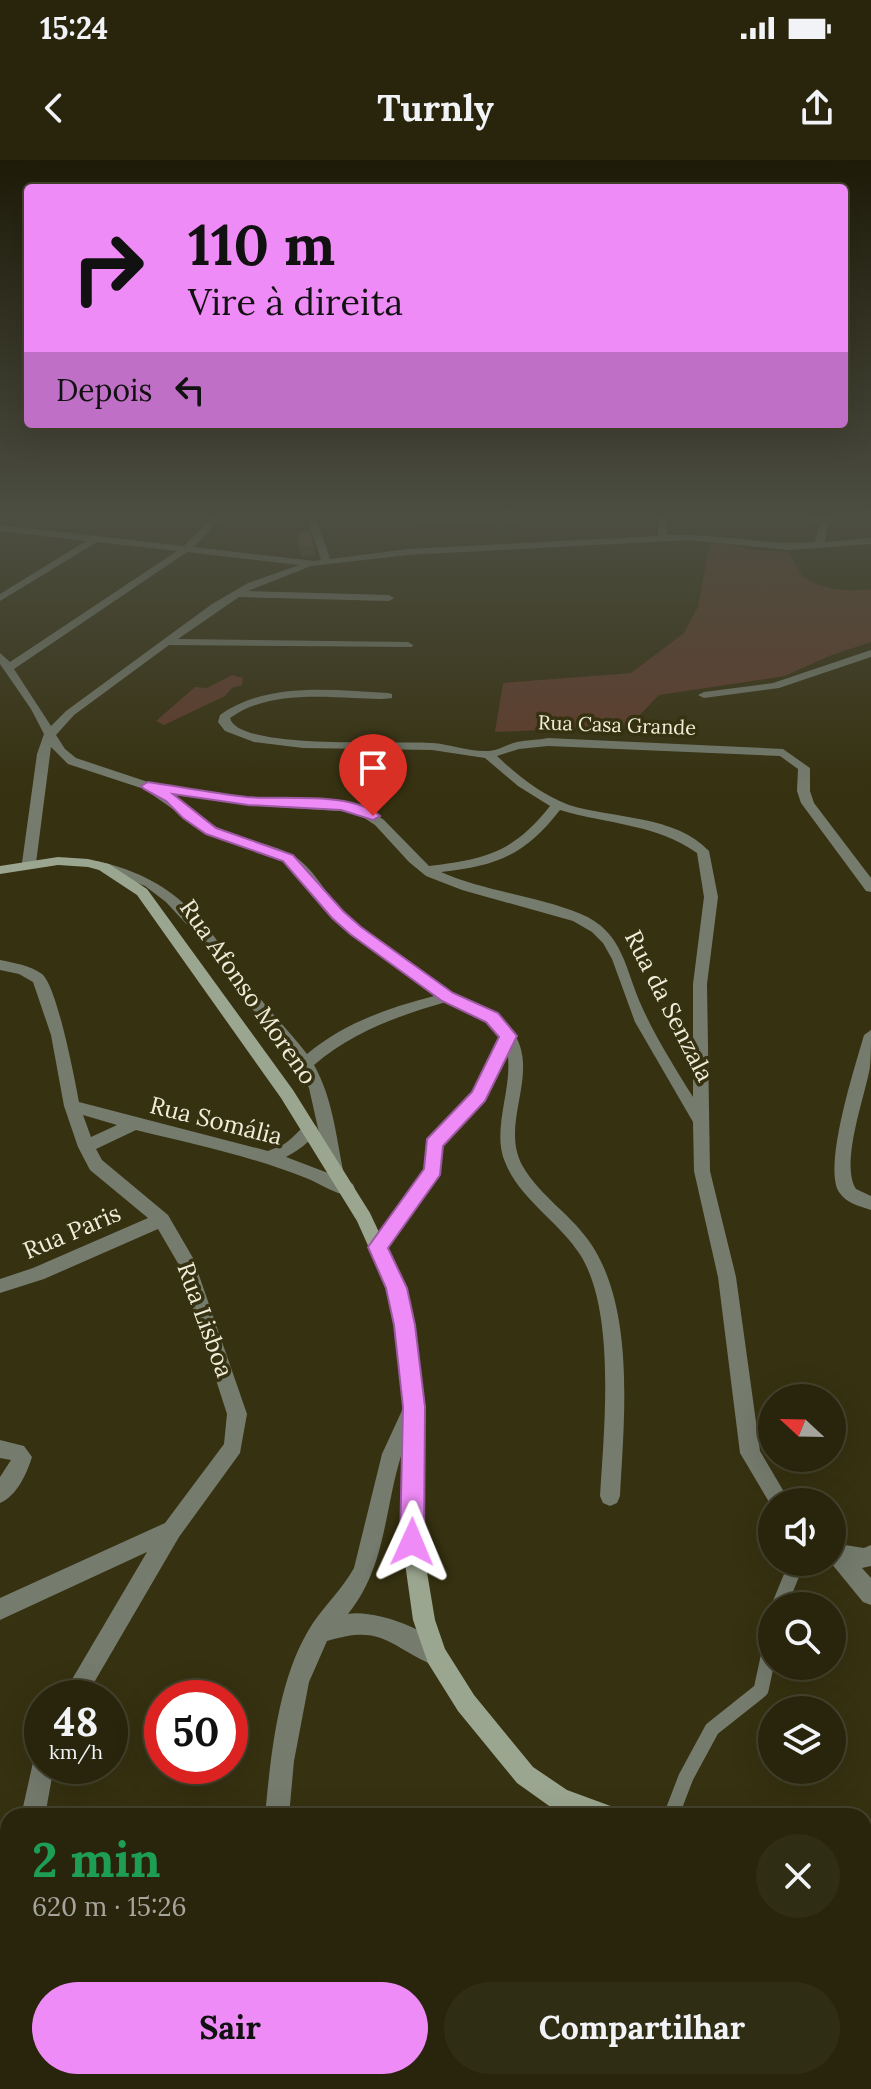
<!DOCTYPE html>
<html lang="pt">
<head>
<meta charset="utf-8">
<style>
	:root { --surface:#28250c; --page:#302d15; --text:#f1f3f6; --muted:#a5a59d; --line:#44422d; --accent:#ef8bf7 }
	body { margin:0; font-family:Lora,serif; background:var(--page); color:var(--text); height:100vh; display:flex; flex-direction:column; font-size:30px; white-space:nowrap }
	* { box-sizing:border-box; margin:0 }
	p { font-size:26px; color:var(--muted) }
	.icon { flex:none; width:44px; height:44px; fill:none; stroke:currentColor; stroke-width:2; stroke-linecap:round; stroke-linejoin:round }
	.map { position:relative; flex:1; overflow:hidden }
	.drawer { position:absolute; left:0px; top:1648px; width:872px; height:282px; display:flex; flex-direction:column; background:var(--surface); border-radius:24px 24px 0 0; box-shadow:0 8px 32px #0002,0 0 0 2px var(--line) }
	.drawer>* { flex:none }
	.banner { position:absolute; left:24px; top:24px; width:824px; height:244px; border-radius:8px; box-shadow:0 8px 32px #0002,0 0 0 2px var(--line); background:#ef8bf7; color:#111; overflow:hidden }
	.needle { width:52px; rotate:292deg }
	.tools { position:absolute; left:758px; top:1224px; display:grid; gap:16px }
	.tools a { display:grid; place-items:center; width:88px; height:88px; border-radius:50%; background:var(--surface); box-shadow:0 8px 32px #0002,0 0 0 2px var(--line); font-size:40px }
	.speed { position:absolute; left:24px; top:1520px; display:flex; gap:16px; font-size:40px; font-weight:700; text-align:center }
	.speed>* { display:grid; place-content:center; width:104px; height:104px; border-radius:50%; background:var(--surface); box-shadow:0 8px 32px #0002,0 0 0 2px var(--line); line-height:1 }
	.speed small { font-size:20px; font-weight:400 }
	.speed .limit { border:12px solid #d22; background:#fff; color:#111 }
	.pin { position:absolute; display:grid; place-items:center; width:68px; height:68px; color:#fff; margin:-82px -34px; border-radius:50% 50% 50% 0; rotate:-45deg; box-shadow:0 0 8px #0007 }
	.pin .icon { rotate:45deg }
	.me { position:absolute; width:88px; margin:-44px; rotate:1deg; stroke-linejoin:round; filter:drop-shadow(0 0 6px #0008) }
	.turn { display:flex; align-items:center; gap:28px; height:168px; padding:0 32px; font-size:36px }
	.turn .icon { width:104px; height:104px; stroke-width:2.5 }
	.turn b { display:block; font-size:56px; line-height:68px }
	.then { display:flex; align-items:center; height:76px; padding:0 32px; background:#0003; gap:16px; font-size:30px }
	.round { display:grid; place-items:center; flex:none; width:84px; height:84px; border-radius:42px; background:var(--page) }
	.headline { display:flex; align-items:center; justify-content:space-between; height:136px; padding:0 32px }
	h1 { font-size:48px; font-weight:700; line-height:60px; color:#1e9e55 }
	.primary-button { display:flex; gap:16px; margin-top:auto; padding:16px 32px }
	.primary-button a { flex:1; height:92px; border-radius:48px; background:var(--accent); color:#111; font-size:32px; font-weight:700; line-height:92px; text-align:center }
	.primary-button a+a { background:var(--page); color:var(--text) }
	.status { display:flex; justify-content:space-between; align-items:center; height:56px; padding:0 40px; background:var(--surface); direction:ltr }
	.status svg { height:22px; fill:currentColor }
	header { display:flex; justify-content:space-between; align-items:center; height:104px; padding:0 32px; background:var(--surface); font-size:36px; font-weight:700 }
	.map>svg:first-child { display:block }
</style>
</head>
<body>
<div class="status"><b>15:24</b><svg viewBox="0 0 49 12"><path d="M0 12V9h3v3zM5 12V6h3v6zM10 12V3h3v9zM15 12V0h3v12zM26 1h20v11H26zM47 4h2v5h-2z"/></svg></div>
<header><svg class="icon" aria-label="back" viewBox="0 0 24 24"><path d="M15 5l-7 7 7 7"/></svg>Turnly<svg class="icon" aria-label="share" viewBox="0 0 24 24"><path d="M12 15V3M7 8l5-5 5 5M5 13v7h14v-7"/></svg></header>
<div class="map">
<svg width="871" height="1929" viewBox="0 0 871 1929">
	<rect width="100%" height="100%" fill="#363110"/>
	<g fill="#603c2b">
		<polygon points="373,357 420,357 427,359 523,357 521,365 501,362 482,365 423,364 399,358 382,363"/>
		<path d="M710,382L756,390L789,392C793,399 797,408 802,415C815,430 853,432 871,429V482L829,496L785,516L659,535L629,566L495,572L503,523L631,513L684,473L698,447Z"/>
		<polygon points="232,515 243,518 242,525 232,528 225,536 164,565 156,561 195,527 207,528"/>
		<polygon points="463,1922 817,1922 818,1929 458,1929"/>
	</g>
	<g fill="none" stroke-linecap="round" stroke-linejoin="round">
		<polyline stroke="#757c6e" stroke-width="9" points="477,937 508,876"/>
		<polyline stroke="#757c6e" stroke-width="11" points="377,1087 433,1010 433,984 479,935"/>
		<g stroke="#757c6e" stroke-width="15">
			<polyline points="779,1446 797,1402"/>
			<polyline points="671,1656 686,1617 712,1569 761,1530 772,1479"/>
		</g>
		<g fill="#757c6e" fill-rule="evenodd">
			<path d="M212,357H222L194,387L315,401L321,400L307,357H316L330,399L408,389L658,376L657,357H666L667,375C717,373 766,386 815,382L820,363L799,357H836L827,366L825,382L871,378V384L789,390L688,380L408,395L311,406L248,431L389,435L394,438L389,441L239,437L178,479L408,482L413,485L412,487L169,485L74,555L56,575L65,589L76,598L151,623L248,637L362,645L384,660L429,706C486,699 514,692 550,646L518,626L485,598L432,590L303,588L254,582L225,571L218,562L220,555C268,521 333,530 388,533L392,534V538C379,540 366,538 354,538C312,536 265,533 230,558C238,591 400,580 432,583C450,584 470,592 488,591C497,591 508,584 517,582C527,580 538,580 548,578L783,589L810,608V631L814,643L871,718V732L866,731L801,643L797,631L798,609L780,596L548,586L519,589L497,596C518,616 542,635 569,645C614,659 675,655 709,691L718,737L707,824L710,1011L736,1117L760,1291L790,1342H772V1347L740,1293L718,1117L694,1011L693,962L635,862L612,799L603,783L592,772L573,761L462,730L426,716L409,702L375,665L355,652L248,645L168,634C188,648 206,664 229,673C249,681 272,684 292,695C313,707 324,731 340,749C356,766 377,781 396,794C414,807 432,821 451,832C473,846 501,851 515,875C539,916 500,963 522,1005C540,1037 574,1056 593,1087C635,1154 624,1260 620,1336L617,1343L610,1346L603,1343L600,1336C604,1270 616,1154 581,1096C560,1062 520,1040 505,1002C487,961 529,901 494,868C480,856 461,851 446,842C397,856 353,872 314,905C332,937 336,974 343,1010L341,1015L335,1016L353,1024L355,1029L353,1034C339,1038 320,1023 306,1018C251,996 193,984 136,970L96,989L102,1000L168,1055L193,1098L247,1254L240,1293L179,1377L85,1538H61L147,1392L0,1460V1438L165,1363L224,1284L227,1254L179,1105L158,1069L44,1119L0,1133V1119L33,1108L148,1058L90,1010L78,987L64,946L51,875L33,822L19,814L0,810V800C14,803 30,805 42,814C57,826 75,920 79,942L268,991C274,988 282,986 287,982C298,974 302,963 316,966L318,970C310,982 299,990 286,997L328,1013L309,928L289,892L253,850L203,782L166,742L145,726L90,705L97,701C185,721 208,769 259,837C274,857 292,874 307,894C344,863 388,848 434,836L342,766L297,712L282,701L209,674L144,629L68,604L51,587L36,703L29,707L22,703L37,594L44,574L31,549L0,504V493L10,502L177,391L97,382L0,441V434L86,381L0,371V365L184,386ZM187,392L299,405L248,423L212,444L66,551L51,566L14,509ZM560,650C606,664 657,664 697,693L704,737L693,824V937C675,908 656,878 642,847C625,810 624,772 581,754C536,735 486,732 441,712C497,706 525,695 560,650ZM83,955L117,965L91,977Z"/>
			<polygon points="871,490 871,497 779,528 704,538 698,535 704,532 773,523"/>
			<path d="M871,870C871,882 871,895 870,907C865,937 840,1002 856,1029L871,1036V1050C859,1046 846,1043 839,1032C823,1005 855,907 864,875Z"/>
			<path d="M412,1241L419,1244L422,1250C415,1265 406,1280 401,1296C384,1351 386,1407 348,1454C374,1449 437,1471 447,1495L444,1503L436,1506C389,1487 384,1463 327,1481L309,1522L294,1601L289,1656H265C271,1594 278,1516 313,1463C326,1444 343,1428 354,1408L382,1294L405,1244Z"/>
			<path d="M0,1280L24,1286L32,1297C27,1313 17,1336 0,1343V1317L11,1300L0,1298Z"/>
			<polygon points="832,1383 864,1388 871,1385 871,1406 862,1408 871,1418 871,1445 863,1442 831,1403"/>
			<polygon points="42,1594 42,1606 54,1606 45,1656 21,1656 34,1598"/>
			<polygon points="8,1907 8,1922 21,1922 20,1929 0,1929 0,1910"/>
			<polygon points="187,1922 213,1922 211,1929 185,1929"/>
		</g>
		<g fill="#9ba690" fill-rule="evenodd">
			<polygon points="58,697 88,699 109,704 147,729 293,930 370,1053 405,1128 413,1165 424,1247 422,1382 435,1460 445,1489 474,1535 533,1607 567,1630 616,1648 620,1656 572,1656 552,1648 517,1623 458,1551 428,1503 413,1460 402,1382 404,1247 395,1165 387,1128 357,1061 281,938 137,735 99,710 88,707 58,705 0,714 0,706"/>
			<polygon points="864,1730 871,1732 871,1756 864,1754"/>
		</g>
	</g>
	<polygon fill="#645139" points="296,372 314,386 315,396 302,397 297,382"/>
	<polygon fill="#51422e" points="314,386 315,396 302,397 301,387"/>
	<polygon fill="#745e42" stroke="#51422e" stroke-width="2" points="310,371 314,386 301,387 296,372"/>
	<linearGradient id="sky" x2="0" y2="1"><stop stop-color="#1e1b09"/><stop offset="0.57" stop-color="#4c4e42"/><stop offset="1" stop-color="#4c4e42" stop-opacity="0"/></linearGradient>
	<rect width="871" height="627" fill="url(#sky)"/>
	<path fill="#ef8bf7" stroke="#9b5aa1" stroke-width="2" d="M148,622C181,627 214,633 247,637C282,640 354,631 380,656L373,660L341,650L248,645L173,634L216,668L293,695L343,751L361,767L453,833L498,853L517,876L485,941L443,986L440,1015L388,1088L407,1128L415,1165L425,1247L424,1382L421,1390L412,1393L404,1390L400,1382L403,1247L394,1165L386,1128L368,1087L424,1009L427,979L472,932L499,877L486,862L442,841L350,774L332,758L283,701L206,674L183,658L166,641L144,629L141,626Z"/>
	<g text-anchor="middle" stroke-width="7" stroke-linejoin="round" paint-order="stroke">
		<g font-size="20" fill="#efedda" stroke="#363110">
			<text transform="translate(617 565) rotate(2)" y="7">Rua Casa Grande</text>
		</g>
		<g font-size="24" fill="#efedda" stroke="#363110">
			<text transform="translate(248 832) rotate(55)" y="8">Rua Afonso Moreno</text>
			<text transform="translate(669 846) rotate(63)" y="8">Rua da Senzala</text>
			<text transform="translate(216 961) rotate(14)" y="8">Rua Somália</text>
			<text transform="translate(72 1072) rotate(-23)" y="8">Rua Paris</text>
			<text transform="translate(205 1160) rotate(70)" y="8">Rua Lisboa</text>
		</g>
	</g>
</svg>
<div class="tools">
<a><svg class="needle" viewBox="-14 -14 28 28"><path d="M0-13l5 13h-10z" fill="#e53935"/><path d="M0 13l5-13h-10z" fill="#a5a59d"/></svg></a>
<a><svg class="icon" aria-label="sound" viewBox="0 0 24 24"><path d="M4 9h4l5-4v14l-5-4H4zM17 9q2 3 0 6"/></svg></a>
<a><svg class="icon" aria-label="search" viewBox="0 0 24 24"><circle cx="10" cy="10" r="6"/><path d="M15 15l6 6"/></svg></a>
<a><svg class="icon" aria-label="layers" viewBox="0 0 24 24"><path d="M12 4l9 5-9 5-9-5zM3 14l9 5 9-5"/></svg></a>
</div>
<div class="speed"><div>48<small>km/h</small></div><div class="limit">50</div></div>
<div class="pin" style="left:373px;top:656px;background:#d93025"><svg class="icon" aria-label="arrive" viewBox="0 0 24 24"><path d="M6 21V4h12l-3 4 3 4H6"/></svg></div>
<svg class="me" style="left:412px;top:1382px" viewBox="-20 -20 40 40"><path d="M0-17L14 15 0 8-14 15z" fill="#ef8bf7" stroke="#fff" stroke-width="4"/></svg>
<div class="banner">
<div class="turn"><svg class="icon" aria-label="right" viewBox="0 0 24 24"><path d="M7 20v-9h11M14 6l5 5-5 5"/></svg><div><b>110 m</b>Vire à direita</div></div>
<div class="then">Depois<svg class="icon" aria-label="left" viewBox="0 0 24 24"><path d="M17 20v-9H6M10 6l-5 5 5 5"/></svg></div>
</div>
<section class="drawer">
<div class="headline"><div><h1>2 min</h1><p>620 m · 15:26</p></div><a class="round"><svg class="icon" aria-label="close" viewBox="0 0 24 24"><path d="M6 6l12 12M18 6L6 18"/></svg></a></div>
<div class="primary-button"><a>Sair</a><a>Compartilhar</a></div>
</section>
</div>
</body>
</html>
